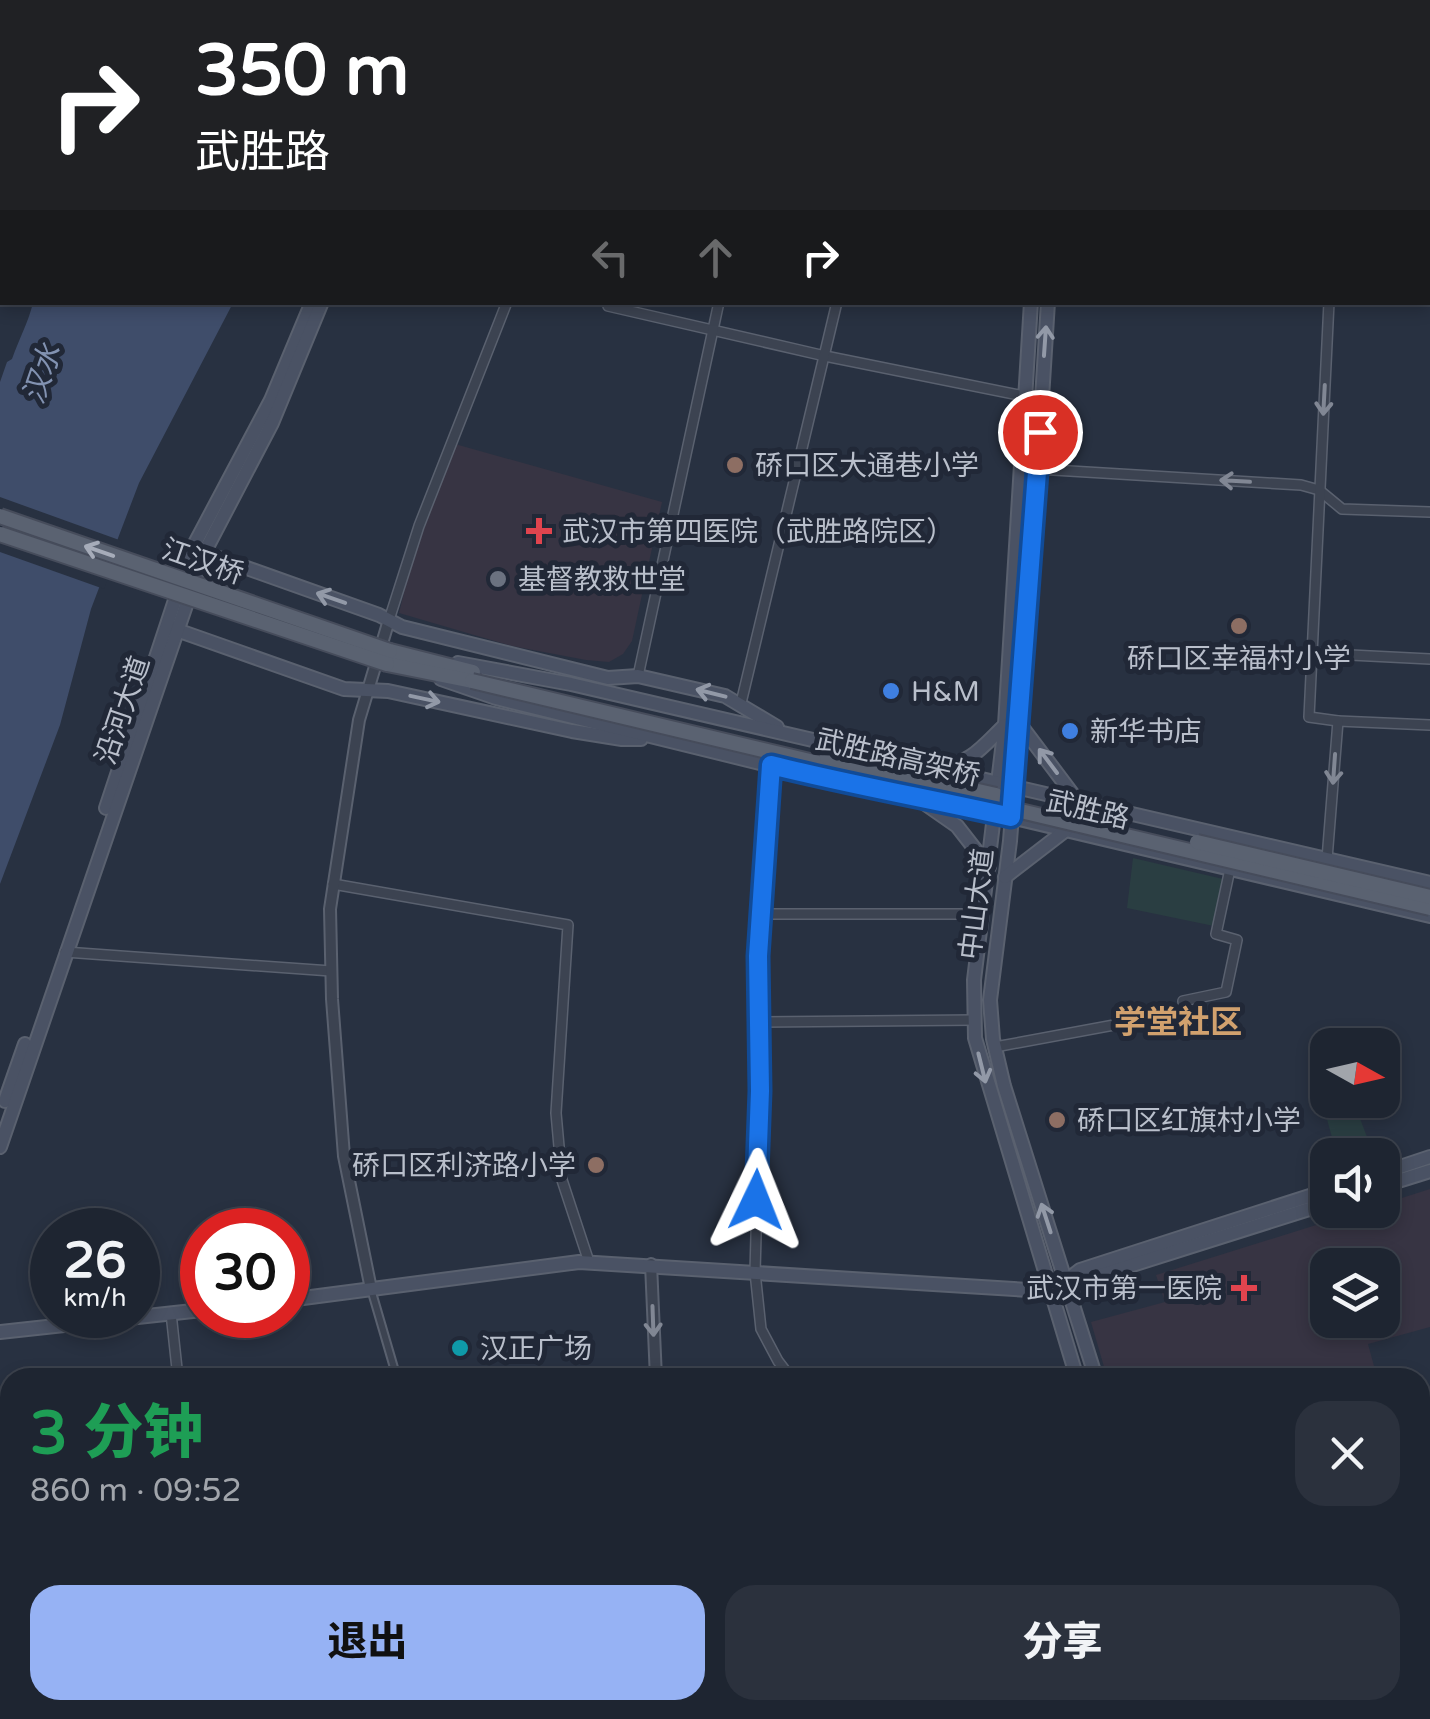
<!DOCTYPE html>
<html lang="zh">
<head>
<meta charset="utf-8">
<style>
	:root { --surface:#1e2531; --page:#2b313d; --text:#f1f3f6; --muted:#a1a5ab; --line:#3c424d; --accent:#96b2f4 }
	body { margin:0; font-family:"Varela Round","Noto Sans SC",sans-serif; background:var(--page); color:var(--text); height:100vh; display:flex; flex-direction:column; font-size:38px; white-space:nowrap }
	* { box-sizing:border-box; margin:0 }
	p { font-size:32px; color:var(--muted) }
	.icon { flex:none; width:55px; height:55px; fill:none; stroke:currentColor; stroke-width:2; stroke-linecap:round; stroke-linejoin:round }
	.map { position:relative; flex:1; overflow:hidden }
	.sheet { position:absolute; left:0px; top:1368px; width:1430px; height:352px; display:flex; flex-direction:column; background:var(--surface); border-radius:30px 30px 0 0; box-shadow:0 5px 15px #0003,0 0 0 2px var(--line) }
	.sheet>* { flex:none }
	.hud { position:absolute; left:0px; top:0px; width:1430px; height:305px; box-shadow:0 5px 15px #0003,0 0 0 2px var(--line); background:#202124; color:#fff; overflow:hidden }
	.needle { width:65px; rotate:98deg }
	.buttons { position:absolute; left:1310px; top:1028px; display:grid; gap:20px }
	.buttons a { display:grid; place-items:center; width:90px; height:90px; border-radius:20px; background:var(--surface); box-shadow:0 5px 15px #0003,0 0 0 2px var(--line); font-size:50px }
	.speed { position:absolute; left:30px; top:1208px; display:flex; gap:20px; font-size:50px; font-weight:700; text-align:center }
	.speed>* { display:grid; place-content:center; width:130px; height:130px; border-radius:50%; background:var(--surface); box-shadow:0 5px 15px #0003,0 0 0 2px var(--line); line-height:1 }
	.speed small { font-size:25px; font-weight:400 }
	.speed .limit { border:15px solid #d22; background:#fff; color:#111 }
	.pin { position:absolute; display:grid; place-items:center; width:85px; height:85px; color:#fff; margin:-42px; border:5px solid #fff; border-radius:50%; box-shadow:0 2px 10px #0007 }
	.me { position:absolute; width:110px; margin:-55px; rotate:2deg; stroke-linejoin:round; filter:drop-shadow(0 0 8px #0008) }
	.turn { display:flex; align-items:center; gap:35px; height:210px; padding:0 30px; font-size:45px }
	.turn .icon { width:130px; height:130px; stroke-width:2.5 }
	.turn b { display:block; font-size:70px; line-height:85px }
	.lanes { display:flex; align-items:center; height:95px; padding:0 30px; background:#0003; justify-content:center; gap:50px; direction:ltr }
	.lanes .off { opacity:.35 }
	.round { display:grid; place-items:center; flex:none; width:105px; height:105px; border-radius:30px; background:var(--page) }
	.overview { display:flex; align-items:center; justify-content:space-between; height:170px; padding:0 30px }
	h1 { font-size:60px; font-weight:800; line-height:75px; color:#1e9e55 }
	.primary-button { display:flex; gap:20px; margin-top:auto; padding:20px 30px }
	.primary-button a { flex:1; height:115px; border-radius:30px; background:var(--accent); color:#111; font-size:40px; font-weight:800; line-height:115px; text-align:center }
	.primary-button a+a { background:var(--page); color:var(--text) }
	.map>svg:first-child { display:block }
</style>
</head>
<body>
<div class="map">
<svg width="1430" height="1719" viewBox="0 0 1430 1719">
	<rect width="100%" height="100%" fill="#283141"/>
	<g fill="#373443" fill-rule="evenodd">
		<polygon points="455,444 662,502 632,641 623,654 609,662 586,660 512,646 399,613 412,560"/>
		<path d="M1430,1189V1327L1368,1344L1377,1377H1107L1091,1322L1165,1302L1156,1275L1364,1210H1382L1383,1204ZM1328,1265H1382V1320H1328Z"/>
	</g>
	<g fill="#2a3e42">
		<polygon points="1133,858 1223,879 1214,926 1127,908"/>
		<polygon points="1354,1103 1374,1155 1328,1155 1327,1174 1321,1176 1310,1149 1333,1141 1325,1112"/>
	</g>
	<path fill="#3f4d6a" d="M33,303H233L139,483L91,609L60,725L0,884V382L7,362L12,359C19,339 28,323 33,303Z"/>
	<polygon fill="#283141" points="0,497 122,541 104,589 0,552"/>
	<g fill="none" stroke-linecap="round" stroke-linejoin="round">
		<g stroke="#5a616f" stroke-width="10">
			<g id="pedestrian">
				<polyline points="371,1289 397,1378"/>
				<polyline points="503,1710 506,1719"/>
			</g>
		</g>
		<g stroke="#5a616f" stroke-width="12">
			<g id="minor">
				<polyline points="606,2 607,0"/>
				<polyline points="940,2 941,0"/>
				<polyline points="1428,296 1430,296"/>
				<polyline points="608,306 825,356 1024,396"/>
				<polyline points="1037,469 1301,485 1319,490 1342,509 1430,512"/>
				<polyline points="389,620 419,526 507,302"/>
				<polyline points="1311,653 1430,659"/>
				<polyline points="638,676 719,302"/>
				<polyline points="741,703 837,302"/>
				<polyline points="1338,721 1430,725"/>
				<polyline points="771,765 758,956 760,1091 755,1272 761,1329 778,1361 791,1378"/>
				<polyline points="1327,859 1338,721 1309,717 1329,302"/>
				<polyline points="333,884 568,925 556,1113 562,1180 589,1262"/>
				<polyline points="761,914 981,914"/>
				<polyline points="65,952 331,971"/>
				<polyline points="759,1022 975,1020"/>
				<polyline points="995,1047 1184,1012 1183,1001 1226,992 1237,940 1216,934 1230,869"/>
				<polyline points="171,1313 178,1378"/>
				<polyline points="1420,1462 1430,1461"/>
				<polyline points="0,1597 10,1594"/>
				<polyline points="0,1680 10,1677"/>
				<polyline points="238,1710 238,1719"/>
				<polyline points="927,1710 929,1719"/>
			</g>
		</g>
		<g stroke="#5a616f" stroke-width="14">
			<g id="tertiary">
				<polyline points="651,1264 656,1378"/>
				<polyline points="371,1289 344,1156 332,999 330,909 359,720 389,620"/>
				<polyline points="666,1719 668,1710"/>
			</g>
		</g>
		<g stroke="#5a616f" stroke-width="16">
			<g id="secondary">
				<polyline points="758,0 766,2"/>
				<polyline points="786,0 796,2"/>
				<polyline points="12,2 12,0"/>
				<polyline points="25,2 26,0"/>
				<polyline points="418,2 419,0"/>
				<polyline points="428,2 429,0"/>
				<polyline points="1062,2 1062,0"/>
				<polyline points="1079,2 1079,0"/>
				<polyline points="1428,21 1430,21"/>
				<polyline points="1428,30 1430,30"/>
				<polyline points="0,41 2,33"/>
				<polyline points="0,81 2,73"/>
				<polyline points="1031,302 1005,725 974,980 975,1038 1077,1378"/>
				<polyline points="1048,302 1032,559 1010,841 990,1000 993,1039 1004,1086 1096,1378"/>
				<polyline points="199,551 379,615 402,627 608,678 638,676 725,696 777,727"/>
				<polyline points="171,628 344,689 388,691 572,731 622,739 641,739"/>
				<polyline points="458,663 571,684 1430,883"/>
				<polyline points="441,679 496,698 821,778 1011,817 1430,916"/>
				<polyline points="1019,723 1077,800"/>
				<path d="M938,767C969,766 984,745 1005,725"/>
				<polyline points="924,803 957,826 989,867"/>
				<polyline points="106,808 192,549 271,400 312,302"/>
				<polyline points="1005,877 1066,830"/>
				<polyline points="5,1101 25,1044"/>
				<polyline points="0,1147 204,553 272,423 322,302"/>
				<polyline points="1382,1173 1430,1157"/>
				<polyline points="1382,1186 1430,1171"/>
				<polyline points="1066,1281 1080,1270 1328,1190"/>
				<polyline points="288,1300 579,1262 1029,1290 1066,1281 1085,1280 1328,1203"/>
				<polyline points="0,1332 202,1310"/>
				<polyline points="1181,1710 1183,1719"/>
				<polyline points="1199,1710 1201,1719"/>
			</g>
		</g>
		<g stroke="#464c5b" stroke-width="18">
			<g id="primary">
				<polyline points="390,651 473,672"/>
				<polyline points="387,664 472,681"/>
			</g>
		</g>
		<use href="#pedestrian" stroke="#3c4351" stroke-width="6"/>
		<use href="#minor" stroke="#3c4351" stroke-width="9"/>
		<use href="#tertiary" stroke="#3c4351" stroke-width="10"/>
		<use href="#secondary" stroke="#4a5264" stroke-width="12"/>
		<use href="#primary" stroke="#5a6271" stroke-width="14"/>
		<g stroke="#464c5b" stroke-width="18" stroke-linecap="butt">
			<g id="primary-bridge">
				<polyline points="0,516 390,651"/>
				<polyline points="0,534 387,664"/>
				<polyline points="472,681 1430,908"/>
				<polyline points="827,757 996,795"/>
				<polyline points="1197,842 1430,897"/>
			</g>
		</g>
		<use href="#primary-bridge" stroke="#5a6271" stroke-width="14"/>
	</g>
	<defs><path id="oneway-shaft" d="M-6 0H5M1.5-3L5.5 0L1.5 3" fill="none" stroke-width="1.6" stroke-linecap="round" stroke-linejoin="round" transform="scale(2.5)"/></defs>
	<g stroke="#9299a7">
		<use href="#oneway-shaft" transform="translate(1045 341) rotate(-86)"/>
		<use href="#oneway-shaft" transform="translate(331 598) rotate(-161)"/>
		<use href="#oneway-shaft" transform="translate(711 693) rotate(-166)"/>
		<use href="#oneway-shaft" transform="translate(425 699) rotate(12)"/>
		<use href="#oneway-shaft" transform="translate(1048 761) rotate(-127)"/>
		<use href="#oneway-shaft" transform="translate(982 1068) rotate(76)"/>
		<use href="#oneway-shaft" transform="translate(1046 1218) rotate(-108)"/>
	</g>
	<g stroke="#818794">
		<use href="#oneway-shaft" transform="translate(1324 400) rotate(93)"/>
		<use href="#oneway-shaft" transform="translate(1235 481) rotate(-177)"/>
		<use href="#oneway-shaft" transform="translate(1334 769) rotate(94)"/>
		<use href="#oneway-shaft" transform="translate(653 1321) rotate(88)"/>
	</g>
	<use stroke="#a6acb9" href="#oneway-shaft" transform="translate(99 551) rotate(-161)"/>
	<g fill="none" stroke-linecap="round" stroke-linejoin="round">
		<g stroke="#114b97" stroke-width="25">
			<path id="route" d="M756,1200L760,1091L758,956L771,765C851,785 931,799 1011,817L1040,432"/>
		</g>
		<use href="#route" stroke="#1a73e8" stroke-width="18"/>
	</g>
	<g fill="#8d6e63" stroke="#212837" stroke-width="4">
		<circle cx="735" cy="465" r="10"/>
		<circle cx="1239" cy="626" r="10"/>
		<circle cx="1057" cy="1120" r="10"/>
		<circle cx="596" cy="1165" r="10"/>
	</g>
	<g fill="#e0444e" stroke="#212837" stroke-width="4">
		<path d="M534 516h10v10h10v10h-10v10h-10v-10h-10v-10h10z"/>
		<path d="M1239 1273h10v10h10v10h-10v10h-10v-10h-10v-10h10z"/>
	</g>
	<circle fill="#6b7280" stroke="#212837" stroke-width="4" cx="498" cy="579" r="10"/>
	<g fill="#3f7fe0" stroke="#212837" stroke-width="4">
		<circle cx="891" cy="691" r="10"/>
		<circle cx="1070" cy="731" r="10"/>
	</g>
	<circle fill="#0f9aa8" stroke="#212837" stroke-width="4" cx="460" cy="1348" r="10"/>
	<g text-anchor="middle" stroke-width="10" stroke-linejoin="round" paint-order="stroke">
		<g font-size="28" fill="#b9bfcb" stroke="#212837" text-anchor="start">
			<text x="755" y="475">硚口区大通巷小学</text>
			<text x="562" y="541">武汉市第四医院（武胜路院区）</text>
			<text x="518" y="589">基督教救世堂</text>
			<text x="1239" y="668" text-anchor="middle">硚口区幸福村小学</text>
			<text x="911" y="701">H&amp;M</text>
			<text x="1090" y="741">新华书店</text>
			<text x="1077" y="1130">硚口区红旗村小学</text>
			<text x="576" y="1175" text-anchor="end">硚口区利济路小学</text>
			<text x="1222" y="1298" text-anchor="end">武汉市第一医院</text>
			<text x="480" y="1358">汉正广场</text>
		</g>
		<g font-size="28" fill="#b9bfcb" stroke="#212837">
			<text transform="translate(203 561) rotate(19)" y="10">江汉桥</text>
			<text transform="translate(122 710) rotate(-71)" y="10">沿河大道</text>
			<text transform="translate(898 757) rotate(13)" y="10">武胜路高架桥</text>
			<text transform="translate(1088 809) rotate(13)" y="10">武胜路</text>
			<text transform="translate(976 904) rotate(-83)" y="10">中山大道</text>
		</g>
		<g font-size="30" font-style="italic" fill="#8292b1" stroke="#212837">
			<text transform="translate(42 374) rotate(-71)" y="10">汉水</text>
		</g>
		<g font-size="32" font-weight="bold" fill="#d1a16e" stroke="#212837">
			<text x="1178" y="1033">学堂社区</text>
		</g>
	</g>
</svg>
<div class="buttons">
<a><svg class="needle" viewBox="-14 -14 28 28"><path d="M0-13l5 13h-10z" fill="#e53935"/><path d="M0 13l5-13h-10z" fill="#a1a5ab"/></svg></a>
<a><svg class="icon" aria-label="sound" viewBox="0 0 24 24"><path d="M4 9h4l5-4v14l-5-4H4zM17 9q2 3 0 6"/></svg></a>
<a><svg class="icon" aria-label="layers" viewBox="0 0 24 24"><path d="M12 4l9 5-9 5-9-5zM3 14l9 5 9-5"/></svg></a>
</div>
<div class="speed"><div>26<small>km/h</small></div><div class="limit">30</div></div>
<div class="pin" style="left:1040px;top:432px;background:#d93025"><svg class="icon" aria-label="arrive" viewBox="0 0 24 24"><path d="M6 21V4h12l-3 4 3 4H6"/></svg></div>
<svg class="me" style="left:756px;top:1200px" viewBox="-20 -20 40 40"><path d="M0-17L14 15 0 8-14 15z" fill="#1a73e8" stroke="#fff" stroke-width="4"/></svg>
<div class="hud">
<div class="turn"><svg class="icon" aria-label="right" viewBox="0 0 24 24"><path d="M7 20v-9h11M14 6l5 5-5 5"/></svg><div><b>350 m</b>武胜路</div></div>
<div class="lanes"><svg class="icon off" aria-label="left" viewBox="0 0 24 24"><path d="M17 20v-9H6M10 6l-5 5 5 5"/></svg><svg class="icon off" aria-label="ahead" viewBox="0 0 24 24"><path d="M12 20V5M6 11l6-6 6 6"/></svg><svg class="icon" aria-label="right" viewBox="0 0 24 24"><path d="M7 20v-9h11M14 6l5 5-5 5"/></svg></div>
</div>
<section class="sheet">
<div class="overview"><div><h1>3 分钟</h1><p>860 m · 09:52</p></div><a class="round"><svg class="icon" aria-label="close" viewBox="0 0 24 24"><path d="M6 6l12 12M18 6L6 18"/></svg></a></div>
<div class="primary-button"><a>退出</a><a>分享</a></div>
</section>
</div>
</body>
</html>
